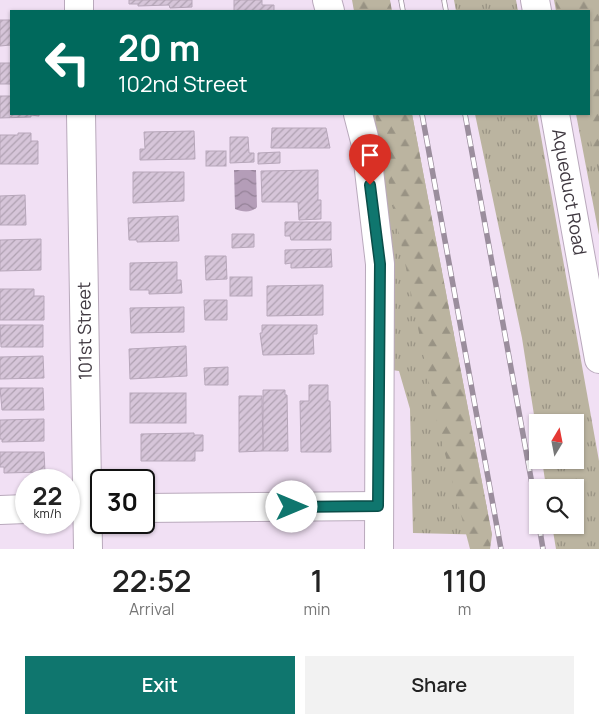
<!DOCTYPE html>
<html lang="en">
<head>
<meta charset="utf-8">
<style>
	:root { --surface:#fff; --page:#f2f2f2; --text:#222; --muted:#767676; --accent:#0f766e }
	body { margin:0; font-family:Manrope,sans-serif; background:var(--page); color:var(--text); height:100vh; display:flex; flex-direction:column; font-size:19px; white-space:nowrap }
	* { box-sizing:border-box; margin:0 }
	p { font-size:16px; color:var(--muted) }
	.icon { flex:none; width:28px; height:28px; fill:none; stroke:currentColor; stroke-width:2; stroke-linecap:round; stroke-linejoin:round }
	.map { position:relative; height:549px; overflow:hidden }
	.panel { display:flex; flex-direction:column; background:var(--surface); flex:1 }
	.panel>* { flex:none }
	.guide { position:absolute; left:10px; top:10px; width:580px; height:105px; border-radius:0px; box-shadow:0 1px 4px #0004; background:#00695c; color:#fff; overflow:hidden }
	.needle { width:32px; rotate:10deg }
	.fabs { position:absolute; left:529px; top:414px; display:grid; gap:10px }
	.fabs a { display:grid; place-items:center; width:55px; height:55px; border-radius:0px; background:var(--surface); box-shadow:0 1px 4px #0004; font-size:25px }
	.speed { position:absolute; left:15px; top:469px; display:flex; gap:10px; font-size:25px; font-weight:700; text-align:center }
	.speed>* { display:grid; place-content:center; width:65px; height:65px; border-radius:50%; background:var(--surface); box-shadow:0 1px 4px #0004; line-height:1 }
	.speed small { font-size:12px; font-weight:400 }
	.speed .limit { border:2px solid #111; border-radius:8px; background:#fff; color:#111 }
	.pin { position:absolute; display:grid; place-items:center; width:42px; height:42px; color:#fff; margin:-51px -21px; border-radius:50% 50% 50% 0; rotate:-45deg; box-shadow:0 0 5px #0007 }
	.pin .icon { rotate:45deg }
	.me { position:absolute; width:55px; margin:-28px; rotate:90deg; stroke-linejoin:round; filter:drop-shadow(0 0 4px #0008) }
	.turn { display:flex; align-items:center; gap:18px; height:105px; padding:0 25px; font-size:22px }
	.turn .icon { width:65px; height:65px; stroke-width:2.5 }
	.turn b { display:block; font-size:35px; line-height:42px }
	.eta { display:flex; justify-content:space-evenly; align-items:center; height:85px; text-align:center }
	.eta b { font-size:30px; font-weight:600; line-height:35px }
	.action { display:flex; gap:10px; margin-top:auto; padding:10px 25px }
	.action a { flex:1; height:58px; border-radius:0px; background:var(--accent); color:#fff; font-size:20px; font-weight:600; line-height:58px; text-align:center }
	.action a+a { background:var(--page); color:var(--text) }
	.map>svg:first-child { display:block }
</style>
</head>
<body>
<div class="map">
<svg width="599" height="549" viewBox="0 0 599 549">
	<defs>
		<pattern id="grass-tufts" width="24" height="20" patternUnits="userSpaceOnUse" patternTransform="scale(1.25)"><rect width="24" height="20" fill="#bbb4a0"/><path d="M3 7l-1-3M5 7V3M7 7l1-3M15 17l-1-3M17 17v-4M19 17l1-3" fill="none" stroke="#999384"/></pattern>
		<pattern id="forest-firs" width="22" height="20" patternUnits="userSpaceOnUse" patternTransform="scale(1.25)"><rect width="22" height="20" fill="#bbb4a0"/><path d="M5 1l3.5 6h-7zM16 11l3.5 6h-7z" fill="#999384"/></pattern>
		<pattern id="water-waves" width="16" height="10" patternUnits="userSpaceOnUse" patternTransform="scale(1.25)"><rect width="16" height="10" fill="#b49db8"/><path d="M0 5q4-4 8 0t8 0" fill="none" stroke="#948197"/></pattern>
		<pattern id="building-hatch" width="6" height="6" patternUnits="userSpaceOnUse" patternTransform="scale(1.25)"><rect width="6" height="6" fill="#d6c5d9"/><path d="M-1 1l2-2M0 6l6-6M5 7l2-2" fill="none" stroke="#afa1b1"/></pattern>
	</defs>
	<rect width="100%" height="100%" fill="#f1e0f4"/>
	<g fill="url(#grass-tufts)">
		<polygon points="454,0 516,0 518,11 456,11"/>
		<polygon points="554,0 599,0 599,235 576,114 589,114 589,11 556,11"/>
		<polygon points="368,114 412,114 492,535 413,533 410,409 399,371 392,370"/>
		<polygon points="475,114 537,114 599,461 599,549 556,549 552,525 575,525 575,488 546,487 542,460 575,460 575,422 538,422 537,434 522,338"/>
	</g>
	<g fill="url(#forest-firs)">
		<polygon points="352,0 390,0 392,11 354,11"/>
		<polygon points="555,0 599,0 599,174 584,114 589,114 589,11 557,11"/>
		<polygon points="375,114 412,114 492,535 490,549 470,549 438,427"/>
	</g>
	<path fill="url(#water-waves)" d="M234,170H256L257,207C252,213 242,212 235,209Z"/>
	<g fill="url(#building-hatch)" stroke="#b7a7ba">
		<polygon points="129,0 192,0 192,7 170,8 169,5 138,6 138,4 129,4"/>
		<polygon points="234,0 262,0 262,5 274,5 274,11 234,11"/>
		<polygon points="0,20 11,20 11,45 0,46"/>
		<rect x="0" y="63" width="11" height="21"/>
		<polygon points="0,96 11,96 11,114 39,114 39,116 31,115 31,117 0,118"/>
		<polygon points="272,128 326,128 330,148 271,148"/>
		<polygon points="194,131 195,159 140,160 140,149 145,149 144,132"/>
		<polygon points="18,133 31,133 31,141 38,141 38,164 0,164 0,135 18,135"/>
		<polygon points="230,137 248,137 249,153 254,153 254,162 230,163"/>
		<rect x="206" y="151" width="20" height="15"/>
		<polygon points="280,152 280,163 258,164 258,153"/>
		<polygon points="318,170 318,200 321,200 321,219 299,220 298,202 262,202 261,171"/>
		<polygon points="133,172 184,172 184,201 133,203"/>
		<polygon points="25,195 26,225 0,225 0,196"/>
		<polygon points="178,216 179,241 137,242 137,240 129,240 128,218"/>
		<polygon points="285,222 331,222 331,240 291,240 290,236 285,236"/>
		<polygon points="232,234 254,234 254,247 232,248"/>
		<polygon points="41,239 41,270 0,271 0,240"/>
		<polygon points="331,249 332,267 291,268 291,263 285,264 285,250"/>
		<polygon points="205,256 226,256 227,279 206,280"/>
		<polygon points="177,262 177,280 181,280 182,293 149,294 149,290 130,290 130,263"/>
		<rect x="230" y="277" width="22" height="19"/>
		<polygon points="323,285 323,315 267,316 267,286"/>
		<polygon points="0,289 34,289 34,296 44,296 44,320 0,320"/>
		<polygon points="204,300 227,300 227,320 205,320"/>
		<polygon points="184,307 184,332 131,333 130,308"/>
		<polygon points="0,325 43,325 43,347 1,347"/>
		<polygon points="262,325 317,325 317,334 313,334 314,354 263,355 260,333 262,333"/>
		<polygon points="186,346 187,376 130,379 129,349"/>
		<polygon points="43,356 44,378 0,379 0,357"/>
		<polygon points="228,367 228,385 205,385 204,368"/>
		<polygon points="309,385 328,385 328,401 330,401 331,452 301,452 300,401 309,401"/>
		<polygon points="0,388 43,388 44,410 2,410"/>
		<polygon points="263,390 285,390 285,395 287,395 288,451 263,451"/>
		<rect x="130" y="393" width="56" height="30"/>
		<polygon points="239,396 262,396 263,451 239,452"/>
		<polygon points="44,419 44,441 2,442 2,439 0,439 0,420"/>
		<polygon points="194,433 194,435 203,435 203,451 195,451 195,461 141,461 141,434"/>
		<polygon points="0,452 44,452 45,472 4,473 4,467 0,467"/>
	</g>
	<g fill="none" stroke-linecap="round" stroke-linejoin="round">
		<g stroke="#b9a9bc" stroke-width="30">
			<g id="minor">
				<polyline points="79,0 79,11"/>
				<polyline points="327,0 330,11"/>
				<polyline points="535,0 537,11"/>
				<polyline points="81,114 88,549"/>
				<polyline points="358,114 366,145 380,264 379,549"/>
				<polyline points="555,114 599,359"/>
				<polyline points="144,508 379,506"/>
				<polyline points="0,510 26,509"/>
			</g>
		</g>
		<use href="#minor" stroke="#fff" stroke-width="28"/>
		<g stroke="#9b8e9d" stroke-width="5.5">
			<g id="rail">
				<polyline points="401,0 403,11"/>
				<polyline points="444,0 446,11"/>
				<polyline points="422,114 501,549"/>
				<polyline points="465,114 538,517"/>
				<polyline points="539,525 543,549"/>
			</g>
		</g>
		<use href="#rail" stroke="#fff" stroke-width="4" stroke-dasharray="11" stroke-linecap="butt"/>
	</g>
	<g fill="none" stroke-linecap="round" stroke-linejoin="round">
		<g stroke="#0a4d48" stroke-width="12">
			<polyline id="route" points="292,507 378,506 380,264 370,185"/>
		</g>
		<use href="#route" stroke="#0f766e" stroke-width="9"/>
	</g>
	<g text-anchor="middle" stroke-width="5" stroke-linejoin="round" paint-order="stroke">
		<g font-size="18" fill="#3f3840" stroke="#fff">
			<text transform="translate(569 192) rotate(80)" y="6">Aqueduct Road</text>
			<text transform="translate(85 331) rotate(-91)" y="6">101st Street</text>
		</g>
	</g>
</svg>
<div class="fabs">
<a><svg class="needle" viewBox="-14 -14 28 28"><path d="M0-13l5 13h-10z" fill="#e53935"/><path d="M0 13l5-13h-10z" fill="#767676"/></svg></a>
<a><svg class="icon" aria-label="search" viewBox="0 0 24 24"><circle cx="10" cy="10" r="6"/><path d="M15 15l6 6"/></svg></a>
</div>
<div class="speed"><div>22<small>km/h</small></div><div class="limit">30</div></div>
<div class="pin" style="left:370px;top:185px;background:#d93025"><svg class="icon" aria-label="arrive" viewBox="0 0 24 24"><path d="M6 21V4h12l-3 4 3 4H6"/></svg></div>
<svg class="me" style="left:292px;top:507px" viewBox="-20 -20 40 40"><circle r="19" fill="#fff"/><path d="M0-13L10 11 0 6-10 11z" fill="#0f766e"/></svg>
<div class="guide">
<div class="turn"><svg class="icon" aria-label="left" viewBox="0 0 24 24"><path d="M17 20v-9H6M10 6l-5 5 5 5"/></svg><div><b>20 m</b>102nd Street</div></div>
</div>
</div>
<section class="panel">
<div class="eta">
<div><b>22:52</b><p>Arrival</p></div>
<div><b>1</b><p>min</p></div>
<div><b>110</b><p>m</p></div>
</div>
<div class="action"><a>Exit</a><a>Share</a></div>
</section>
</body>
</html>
